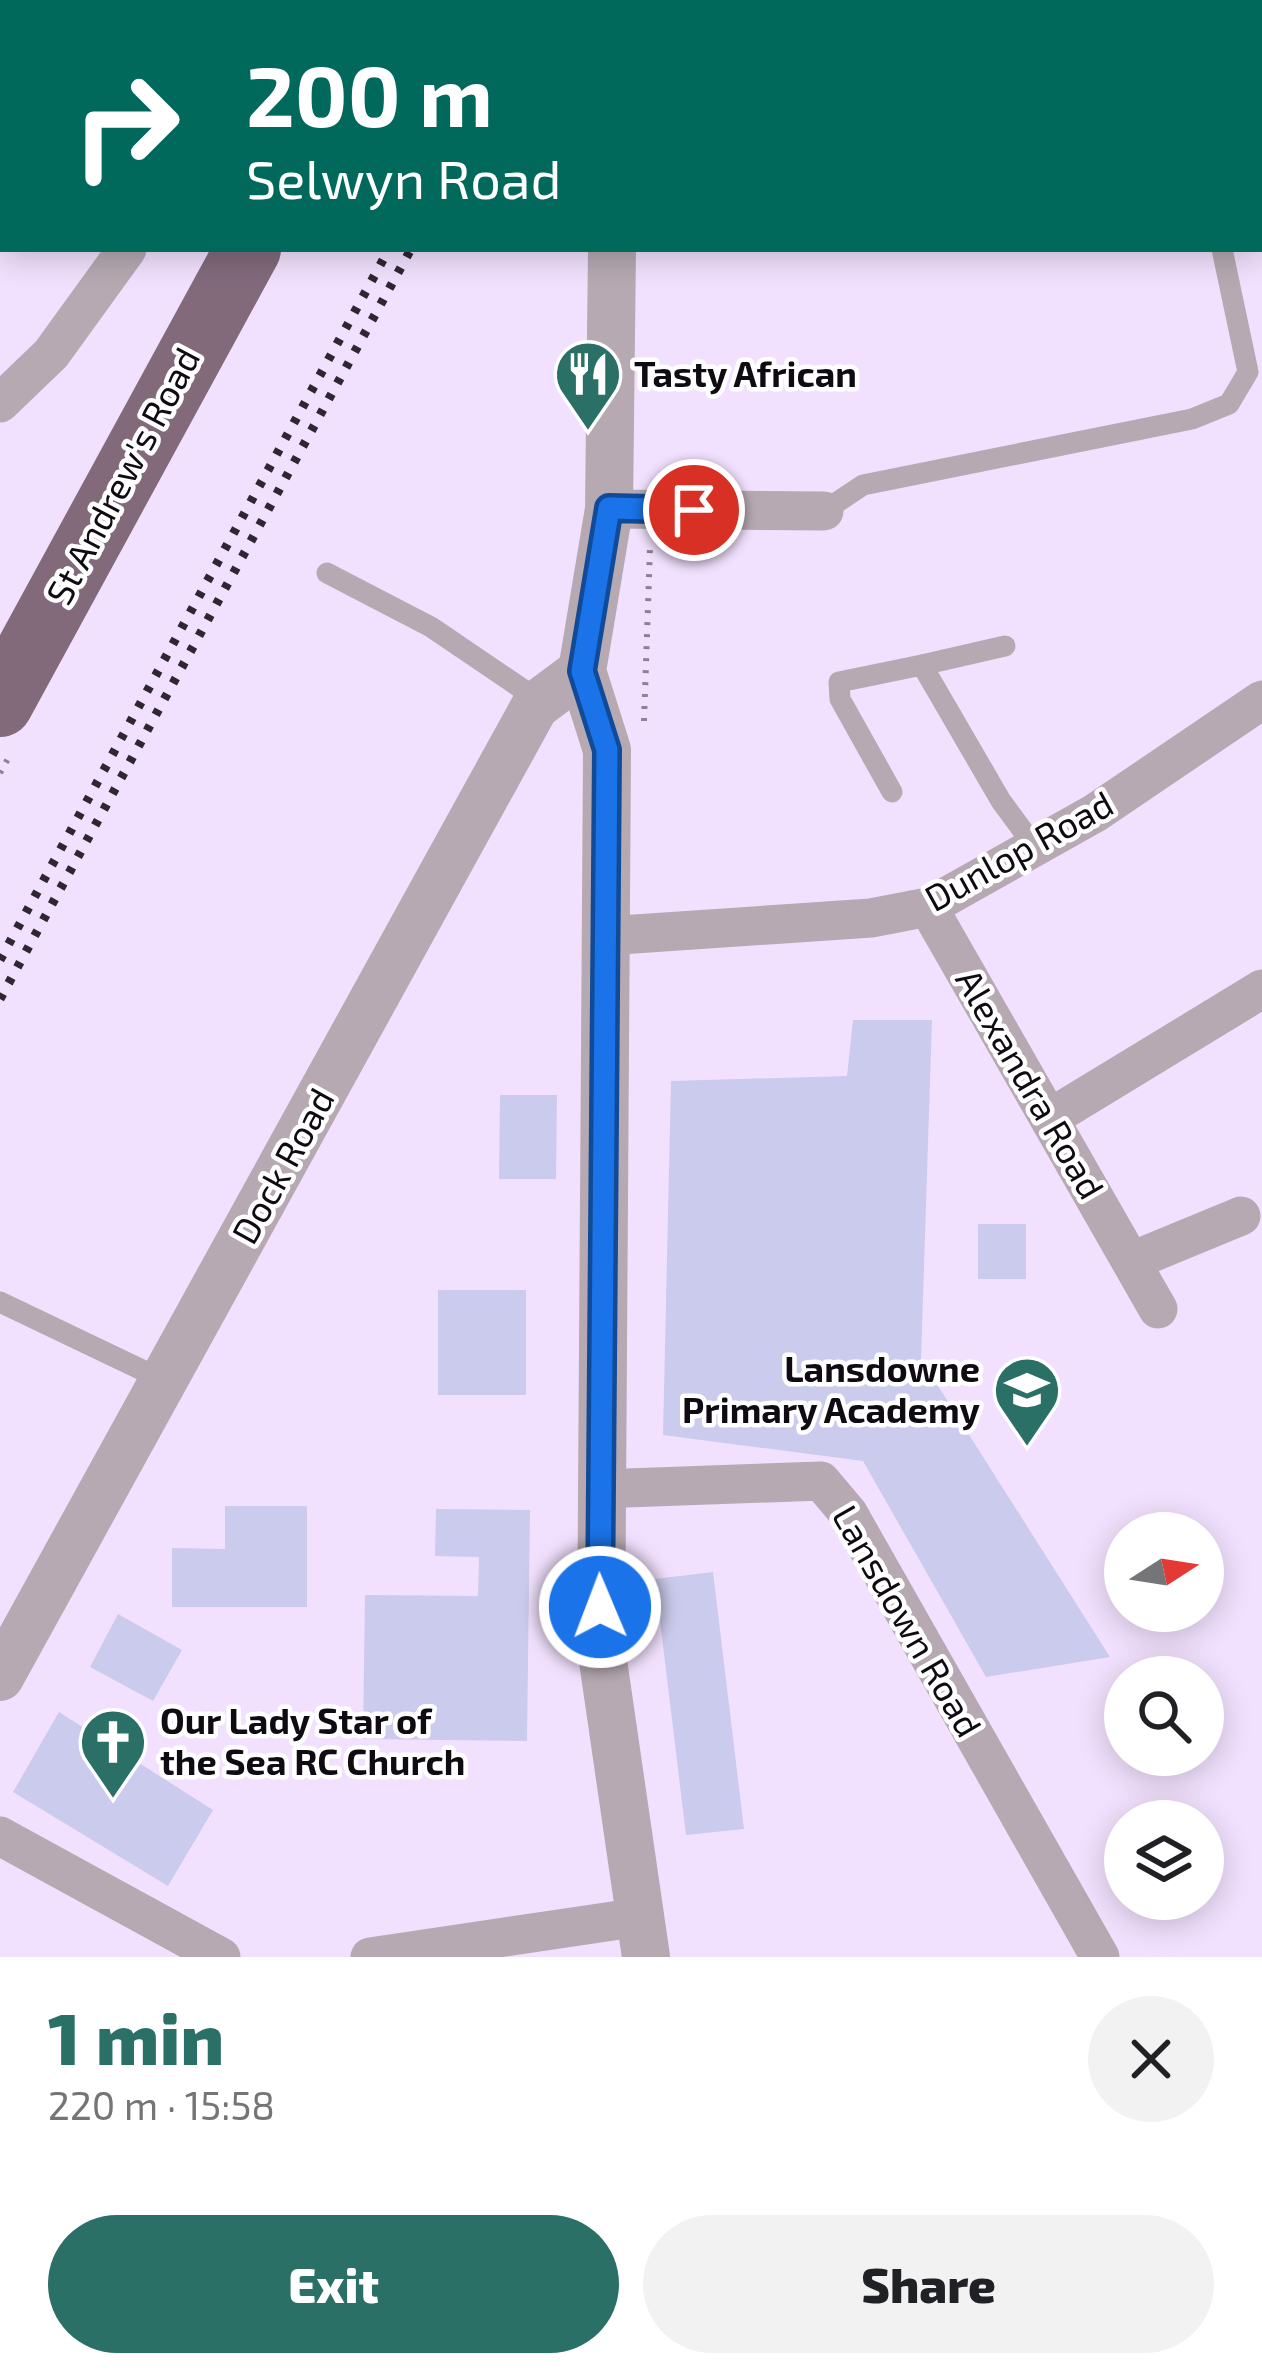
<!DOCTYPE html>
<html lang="en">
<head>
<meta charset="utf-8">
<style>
	:root { --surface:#fff; --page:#f2f2f2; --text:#202124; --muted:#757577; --accent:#2a7066 }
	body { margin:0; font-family:"Exo 2",sans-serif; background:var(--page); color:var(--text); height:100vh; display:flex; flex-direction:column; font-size:45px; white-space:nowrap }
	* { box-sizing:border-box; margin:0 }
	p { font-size:39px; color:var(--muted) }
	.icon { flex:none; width:66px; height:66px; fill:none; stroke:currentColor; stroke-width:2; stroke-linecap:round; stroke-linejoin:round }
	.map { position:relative; height:1957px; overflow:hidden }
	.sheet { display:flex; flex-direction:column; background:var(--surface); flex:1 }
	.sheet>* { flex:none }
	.top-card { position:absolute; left:0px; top:0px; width:1263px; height:252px; box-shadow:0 6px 30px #0003; background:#00695c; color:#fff; overflow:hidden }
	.needle { width:78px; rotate:78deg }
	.buttons { position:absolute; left:1104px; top:1512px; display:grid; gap:24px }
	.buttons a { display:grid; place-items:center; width:120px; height:120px; border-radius:50%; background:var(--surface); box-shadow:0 6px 30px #0003; font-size:60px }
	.pin { position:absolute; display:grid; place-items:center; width:102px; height:102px; color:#fff; margin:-51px; border:6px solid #fff; border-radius:50%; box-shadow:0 3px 12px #0007 }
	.me { position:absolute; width:132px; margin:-66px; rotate:359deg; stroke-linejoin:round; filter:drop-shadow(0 0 9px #0008) }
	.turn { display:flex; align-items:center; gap:42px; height:252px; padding:0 48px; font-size:54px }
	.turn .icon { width:156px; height:156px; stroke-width:2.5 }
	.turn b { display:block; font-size:84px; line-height:102px }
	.round { display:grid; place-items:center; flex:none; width:126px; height:126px; border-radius:63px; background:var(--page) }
	.head { display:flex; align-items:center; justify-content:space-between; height:204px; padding:0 48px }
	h1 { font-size:72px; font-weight:800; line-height:90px; color:var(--accent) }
	.cta { display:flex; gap:24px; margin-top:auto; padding:24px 48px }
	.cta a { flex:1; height:138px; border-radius:72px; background:var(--accent); color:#fff; font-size:48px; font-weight:800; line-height:138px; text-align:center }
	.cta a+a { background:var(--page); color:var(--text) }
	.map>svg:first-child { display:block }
</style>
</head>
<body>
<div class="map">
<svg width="1262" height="1957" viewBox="0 0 1262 1957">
	<rect width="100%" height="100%" fill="#f2e1fe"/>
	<g fill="#cbcbed">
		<polygon points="853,1020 932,1020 921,1359 1110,1657 986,1677 863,1461 663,1435 671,1081 847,1076"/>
		<polygon points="500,1095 557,1095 556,1179 499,1179"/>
		<rect x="978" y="1224" width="48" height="55"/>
		<rect x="438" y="1290" width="88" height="105"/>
		<polygon points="225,1506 307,1506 307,1607 172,1607 172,1548 225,1549"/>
		<polygon points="436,1509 530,1510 527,1741 363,1739 365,1595 478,1596 479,1557 435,1556"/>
		<polygon points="713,1572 744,1829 686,1835 655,1579"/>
		<polygon points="118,1614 182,1650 153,1701 90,1667"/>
		<polygon points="59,1712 213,1810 168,1886 13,1792"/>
	</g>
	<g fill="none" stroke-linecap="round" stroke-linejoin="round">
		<g stroke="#8d8195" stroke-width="6" stroke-dasharray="3 9" stroke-linecap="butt">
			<polyline points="609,0 614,3"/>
			<polyline points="644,721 650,548"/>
			<polyline points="0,773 10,755"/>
		</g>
		<g stroke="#b6a9b2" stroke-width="21">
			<polyline points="58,0 62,3"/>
			<polyline points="0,1 1,0"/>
			<polyline points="987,3 988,0"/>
			<polyline points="824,511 863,485 1192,419 1229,404 1248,372 1222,249"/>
			<polyline points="327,573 431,627 540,701"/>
			<polyline points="922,665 1005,646"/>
			<polyline points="892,792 840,699 839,682 922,665 1001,801 1035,847"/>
			<polyline points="0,1302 163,1380"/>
		</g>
		<g stroke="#b6a9b2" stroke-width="39">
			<polyline points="271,3 272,0"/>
			<polyline points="405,3 407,0"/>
			<polyline points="1260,81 1262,81"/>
			<polyline points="0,403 51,354 127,249"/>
			<polyline points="609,509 824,511"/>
			<polyline points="928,907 1158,1309"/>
			<polyline points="605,936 871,918 928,907 1095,813 1262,700"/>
			<polyline points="1050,1118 1262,989"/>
			<polyline points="1132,1261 1241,1216"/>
			<polyline points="599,1489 821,1481 848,1513 1100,1957"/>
			<polyline points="0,1836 221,1957"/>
			<polyline points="370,1957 640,1917"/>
		</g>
		<g stroke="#b6a9b2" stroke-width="48">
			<polyline points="715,3 717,0"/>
			<polyline points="612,249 609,509 582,671 607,750 601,1647 646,1957"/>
			<polyline points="0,1677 535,706 582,671"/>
		</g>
		<g stroke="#826a7b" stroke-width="66">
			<polyline points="363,3 364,0"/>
			<polyline points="0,704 248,249"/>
		</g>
		<g stroke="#2e2632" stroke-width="9" stroke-dasharray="6 12" stroke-linecap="butt">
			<polyline points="522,3 524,0"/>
			<polyline points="545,3 546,0"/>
			<polyline points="0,960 389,249"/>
			<polyline points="0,999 411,249"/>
		</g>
	</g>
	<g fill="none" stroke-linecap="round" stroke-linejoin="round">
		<g stroke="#114b97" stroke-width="30">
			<polyline id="route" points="600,1607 607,750 582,671 609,508 694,510"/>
		</g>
		<use href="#route" stroke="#1a73e8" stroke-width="21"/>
	</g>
	<defs>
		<g id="restaurant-pin" transform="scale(3.45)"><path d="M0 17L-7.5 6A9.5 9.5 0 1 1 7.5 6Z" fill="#2a7066" stroke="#fff"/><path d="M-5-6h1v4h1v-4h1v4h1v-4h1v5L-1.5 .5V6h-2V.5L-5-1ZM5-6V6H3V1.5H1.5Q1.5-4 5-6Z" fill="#fff"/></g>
		<g id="school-pin" transform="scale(3.45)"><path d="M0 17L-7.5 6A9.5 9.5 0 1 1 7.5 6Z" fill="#2a7066" stroke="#fff"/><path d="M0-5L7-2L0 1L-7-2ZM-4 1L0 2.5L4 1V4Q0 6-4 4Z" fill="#fff"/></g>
		<g id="church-pin" transform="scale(3.45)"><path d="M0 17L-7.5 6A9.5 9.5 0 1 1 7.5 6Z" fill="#2a7066" stroke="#fff"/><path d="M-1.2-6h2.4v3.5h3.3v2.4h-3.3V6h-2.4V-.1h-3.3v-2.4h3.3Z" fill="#fff"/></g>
	</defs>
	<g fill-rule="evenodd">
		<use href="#restaurant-pin" x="588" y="374"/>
		<use href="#school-pin" x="1027" y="1390"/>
		<use href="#church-pin" x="113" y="1742"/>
	</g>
	<g text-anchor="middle" stroke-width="9" stroke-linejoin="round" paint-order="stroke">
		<g font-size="36" font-weight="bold" fill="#100a13" stroke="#fff" text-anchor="start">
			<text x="634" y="387">Tasty African</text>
			<text x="980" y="1382" text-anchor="end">Lansdowne<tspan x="980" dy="41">Primary Academy</tspan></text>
			<text x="160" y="1734">Our Lady Star of<tspan x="160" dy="41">the Sea RC Church</tspan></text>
		</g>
		<g font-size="36" fill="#100a13" stroke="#fff">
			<text transform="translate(123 476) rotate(-62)" y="13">St Andrew's Road</text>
			<text transform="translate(1019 851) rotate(-29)" y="13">Dunlop Road</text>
			<text transform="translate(1030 1084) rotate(60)" y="13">Alexandra Road</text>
			<text transform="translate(283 1166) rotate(-61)" y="13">Dock Road</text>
			<text transform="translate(907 1621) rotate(60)" y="13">Lansdown Road</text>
		</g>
	</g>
</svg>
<div class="buttons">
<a><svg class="needle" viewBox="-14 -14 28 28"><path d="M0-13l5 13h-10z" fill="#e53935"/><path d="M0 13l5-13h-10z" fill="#757577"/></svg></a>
<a><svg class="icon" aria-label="search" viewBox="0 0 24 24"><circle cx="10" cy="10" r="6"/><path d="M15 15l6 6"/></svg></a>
<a><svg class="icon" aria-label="layers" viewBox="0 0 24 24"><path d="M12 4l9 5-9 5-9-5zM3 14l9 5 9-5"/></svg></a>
</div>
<div class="pin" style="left:694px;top:510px;background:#d93025"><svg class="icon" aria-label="arrive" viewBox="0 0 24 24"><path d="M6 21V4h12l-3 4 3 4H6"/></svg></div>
<svg class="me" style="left:600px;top:1607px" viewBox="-20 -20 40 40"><circle r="17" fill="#1a73e8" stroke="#fff" stroke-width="3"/><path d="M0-11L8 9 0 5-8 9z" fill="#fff"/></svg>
<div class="top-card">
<div class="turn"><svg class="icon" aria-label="right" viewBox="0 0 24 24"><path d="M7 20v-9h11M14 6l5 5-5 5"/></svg><div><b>200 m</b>Selwyn Road</div></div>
</div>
</div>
<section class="sheet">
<div class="head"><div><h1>1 min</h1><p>220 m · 15:58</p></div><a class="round"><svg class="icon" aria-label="close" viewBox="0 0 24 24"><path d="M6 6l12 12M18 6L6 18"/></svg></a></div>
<div class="cta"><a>Exit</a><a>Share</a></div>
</section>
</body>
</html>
